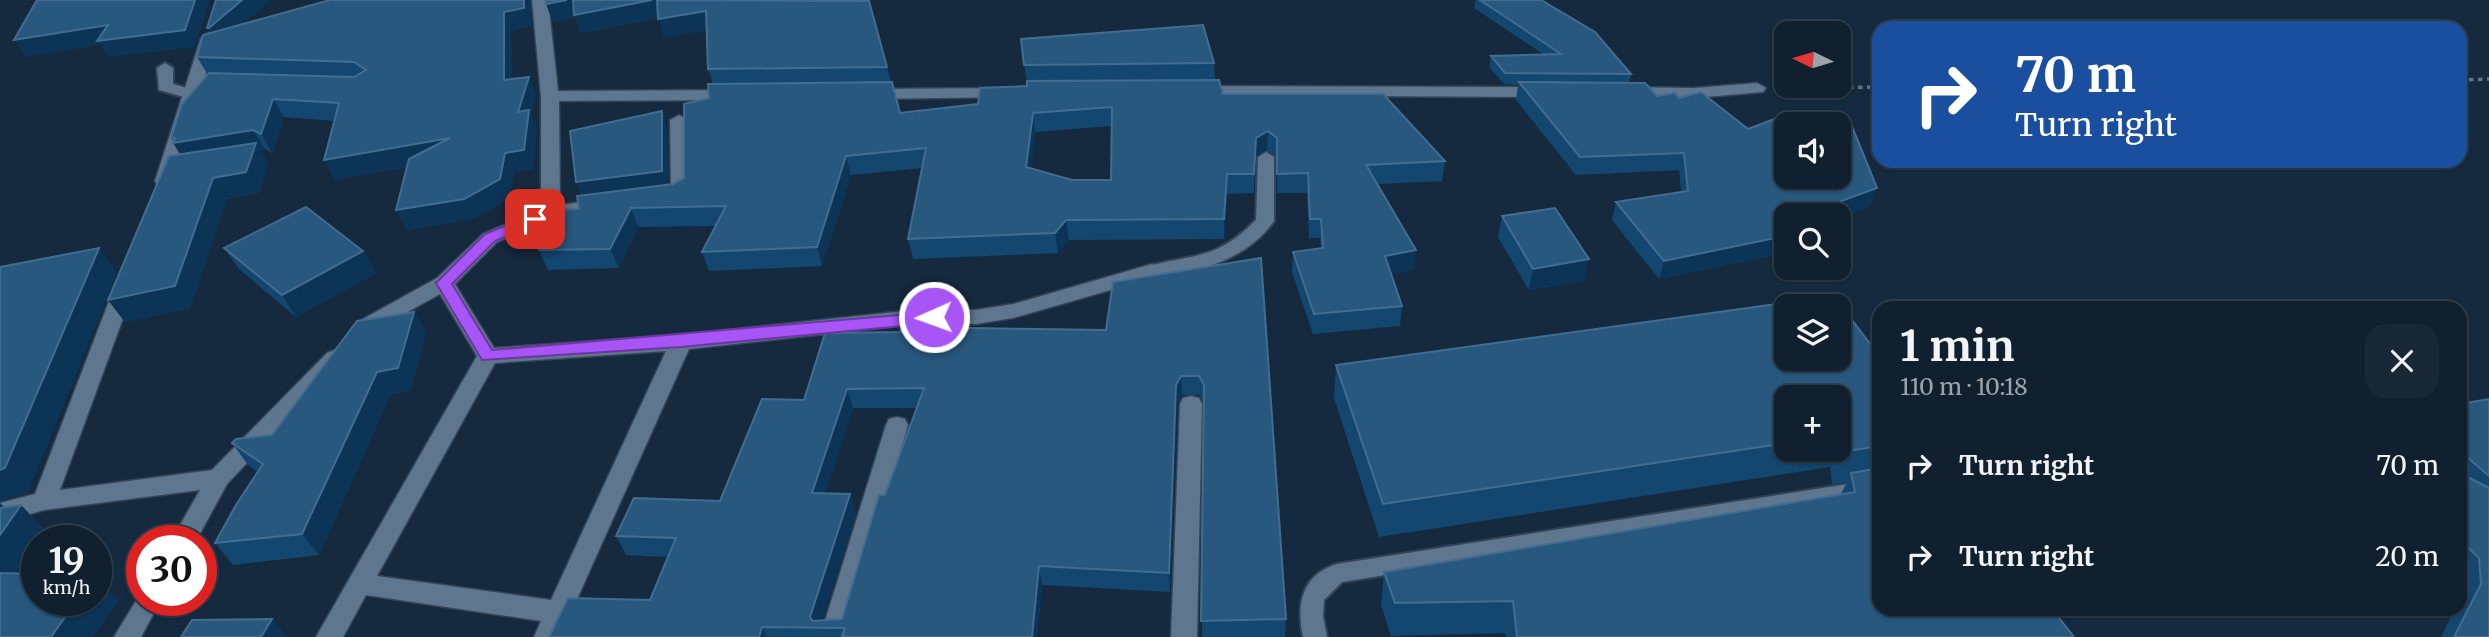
<!DOCTYPE html>
<html lang="en">
<head>
<meta charset="utf-8">
<style>
	:root { --surface:#10202f; --page:#192837; --text:#f1f3f6; --muted:#9ca3aa; --line:#303e4b }
	body { margin:0; font-family:Merriweather,serif; background:var(--page); color:var(--text); height:100vh; display:flex; flex-direction:column; font-size:26px; white-space:nowrap }
	* { box-sizing:border-box; margin:0 }
	p { font-size:23px; color:var(--muted) }
	.icon { flex:none; width:38px; height:38px; fill:none; stroke:currentColor; stroke-width:2; stroke-linecap:round; stroke-linejoin:round }
	.map { position:relative; flex:1; overflow:hidden }
	.panel { position:absolute; left:1872px; top:301px; width:595px; height:315px; display:flex; flex-direction:column; background:var(--surface); border-radius:21px; box-shadow:0 2px 5px #0004,0 0 0 2px var(--line) }
	.panel>* { flex:none }
	.top-card { position:absolute; left:1872px; top:21px; width:595px; height:147px; border-radius:21px; box-shadow:0 2px 5px #0004,0 0 0 2px var(--line); background:#1a4fa0; color:#fff; overflow:hidden }
	.needle { width:46px; rotate:275deg }
	.buttons { position:absolute; left:1774px; top:21px; display:grid; gap:14px }
	.buttons a { display:grid; place-items:center; width:77px; height:77px; border-radius:14px; background:var(--surface); box-shadow:0 2px 5px #0004,0 0 0 2px var(--line); font-size:35px }
	.speed { position:absolute; left:21px; top:525px; display:flex; gap:14px; font-size:35px; font-weight:700; text-align:center }
	.speed>* { display:grid; place-content:center; width:91px; height:91px; border-radius:50%; background:var(--surface); box-shadow:0 2px 5px #0004,0 0 0 2px var(--line); line-height:1 }
	.speed small { font-size:18px; font-weight:400 }
	.speed .limit { border:10px solid #d22; background:#fff; color:#111 }
	.pin { position:absolute; display:grid; place-items:center; width:60px; height:60px; color:#fff; margin:-30px; border-radius:14px; box-shadow:0 4px 10px #0006 }
	.me { position:absolute; width:77px; margin:-38px; rotate:268deg; stroke-linejoin:round; filter:drop-shadow(0 0 5px #0008) }
	.turn { display:flex; align-items:center; gap:24px; height:147px; padding:0 28px; font-size:32px }
	.turn .icon { width:91px; height:91px; stroke-width:2.5 }
	.turn b { display:block; font-size:49px; line-height:60px }
	.round { display:grid; place-items:center; flex:none; width:74px; height:74px; border-radius:21px; background:var(--page) }
	.summary { display:flex; align-items:center; justify-content:space-between; height:119px; padding:0 28px }
	h1 { font-size:42px; font-weight:700; line-height:52px }
	ul { padding:0; list-style:none }
	li { display:flex; align-items:center; gap:21px; height:91px; padding:0 28px }
	li div { flex:1 }
	li b { display:block; font-size:26px }
	li em { font-style:normal }
	.map>svg:first-child { display:block }
</style>
</head>
<body>
<div class="map">
<svg width="2489" height="637" viewBox="0 0 2489 637">
	<rect width="100%" height="100%" fill="#152a3f"/>
	<g fill="none" stroke-linecap="round" stroke-linejoin="round">
		<g stroke="#344456" stroke-width="4">
			<g id="service">
				<polygon points="165,63 173,68 173,84 197,91 199,94 197,97 191,99 159,90 157,68"/>
				<path d="M1266,152L1274,157V221C1251,253 1216,267 1179,273C1168,275 1156,278 1145,275L1143,271L1145,267C1196,253 1215,261 1256,220L1258,157Z"/>
				<path d="M1880,479V496L1342,582L1324,600L1323,616L1327,637H1303C1296,604 1302,575 1337,564Z"/>
			</g>
		</g>
		<g stroke="#344456" stroke-width="3">
			<g id="minor">
				<path d="M532,0H548L558,91L736,90L745,95L736,100L559,101L560,205L605,199L615,205L605,211L555,217L497,242L455,284L494,348L681,335L914,310H976L1013,304L1152,264L1159,266L1162,271L1159,276L1013,318L976,324H914L689,349L560,637H534L541,621L366,595L343,637H316L477,356L440,294L377,329L368,338L360,340L352,338L349,333L363,319L437,278L483,234L541,209V96ZM666,351L551,600L377,576L495,363Z"/>
				<polygon points="209,33 217,38 173,181 171,185 157,185 155,181 201,38"/>
				<polygon points="1757,83 1766,88 1763,92 1694,98 1626,97 1617,92 1626,87 1694,88"/>
				<polygon points="1195,86 1545,87 1554,92 1545,97 1189,95 1186,91 1189,87"/>
				<polygon points="1006,88 1012,89 1015,93 1012,97 866,99 857,94 866,89"/>
				<polygon points="679,115 688,120 689,195 687,199 668,202 659,196 661,192 671,190 670,120"/>
				<polygon points="126,276 133,278 136,283 60,490 212,470 327,353 335,350 343,353 346,358 227,484 196,541 171,541 200,490 44,510 0,523 0,503 35,494 116,283 119,278"/>
				<polygon points="1191,396 1199,398 1202,404 1197,637 1171,637 1180,404 1183,398"/>
				<polygon points="897,417 905,419 908,425 846,637 820,637 886,425 889,419"/>
				<polygon points="142,591 142,600 161,600 141,637 114,637"/>
			</g>
		</g>
		<g stroke="#637587" stroke-width="3.5" stroke-dasharray="4.5 4.5" stroke-linecap="butt">
			<polyline points="2460,80 2489,79"/>
			<polyline points="1786,88 1880,87"/>
		</g>
		<use href="#service" fill="#5e768e" fill-rule="evenodd"/>
		<use href="#minor" fill="#5e768e" fill-rule="evenodd"/>
	</g>
	<g fill="#134770" fill-rule="evenodd">
		<polygon points="271,0 243,24 330,0 530,0 532,26 511,30 512,79 529,77 536,95 531,115 537,129 533,169 514,172 509,199 474,218 407,230 396,210 407,167 335,180 324,160 334,121 284,117 272,153 265,149 260,150 268,164 259,193 227,199 190,308 125,322 108,300 181,155 208,75 197,57 210,33"/>
		<path d="M545,0H866L887,67L891,82L900,113L978,104L1027,86L1021,39L1214,63L1215,80L1223,94L1445,161L1442,181L1377,184L1414,270L1391,274L1402,306L1400,326L1313,334L1292,272L1293,252L1321,248L1320,238H1309L1307,193H1277V157L1267,150L1255,157L1254,193L1227,194L1224,239L1069,240L1058,253L913,259L908,239L922,168L851,175L822,266L709,271L702,252L715,226L638,227L619,268L548,270L539,250L579,209L582,196L576,182L667,128L668,185L673,184L684,178L713,84L708,69L707,30L664,37L658,18L581,33L576,18L553,22ZM1112,126L1111,180H1072L1031,168L1035,132Z"/>
		<polygon points="1476,0 1541,0 1631,74 1629,83 1657,96 1679,98 1748,129 1870,206 1839,218 1839,215 1784,238 1779,254 1659,279 1612,220 1616,202 1681,192 1679,170 1576,175 1516,100 1518,85 1504,84 1489,67 1491,56 1543,54 1474,8"/>
		<polygon points="1502,216 1589,259 1584,281 1529,290 1498,237"/>
		<polygon points="224,248 363,251 376,273 296,317 239,269"/>
		<path d="M1261,258L1286,619L1285,637H1202L1204,403L1200,395H1182L1177,404L1170,592L1042,585L1037,637H549L650,600L668,557L626,555L616,536L720,501L804,400L825,333L1106,330ZM853,408H917L842,619L822,620L856,514L850,494H825Z"/>
		<polygon points="414,312 426,333 411,390 391,394 319,555 233,565 215,543 258,472 248,465 232,443 272,435"/>
		<path d="M1880,357V609L2074,637H1506V633L1391,636L1381,605L1384,572L1841,494L1847,482L1832,484L1830,467L1379,537L1334,398L1336,365ZM1787,397H1839V450H1787Z"/>
		<polygon points="2489,399 2489,637 2441,637 2455,609 2460,609 2460,404"/>
	</g>
	<g fill="#0b3456">
		<polygon points="195,0 210,0 195,47 108,57 100,45 26,57 14,40 108,25"/>
		<polygon points="242,0 271,0 219,44 217,45 207,28"/>
		<polygon points="524,0 530,0 532,26 511,30 513,98 504,80 504,12"/>
		<polygon points="567,0 657,0 663,17 581,33 576,18 553,22 546,4"/>
		<polygon points="706,11 712,30 664,37 658,19"/>
		<polygon points="529,77 536,95 531,115 537,129 533,169 514,172 509,199 474,218 407,230 396,210 505,153"/>
		<polygon points="273,99 284,117 272,153 261,134"/>
		<polygon points="662,111 667,128 668,188 583,199 576,182"/>
		<polygon points="1033,113 1035,132 1029,186 1026,167"/>
		<polygon points="253,130 265,149 260,150 268,164 259,193 227,199 190,308 125,322 108,300 185,162 173,143 174,142 171,138"/>
		<polygon points="1268,131 1267,150 1255,157 1254,193 1256,138"/>
		<polygon points="450,138 459,157 335,180 324,160"/>
		<polygon points="846,156 851,175 822,266 817,247"/>
		<polygon points="1227,174 1227,194 1224,239 1224,219"/>
		<polygon points="1877,188 1870,206 1839,218 1839,215 1803,215"/>
		<polygon points="631,208 638,227 619,268 610,249"/>
		<polygon points="1066,220 1069,240 1058,253 1055,233"/>
		<polygon points="1787,221 1787,237 1784,238 1779,254 1659,279 1664,261"/>
		<polygon points="99,248 117,273 28,493 0,501 0,470"/>
		<polygon points="1416,250 1414,270 1383,276 1385,256"/>
		<polygon points="363,251 376,273 296,317 282,295"/>
		<polygon points="1589,259 1584,281 1529,290 1533,269"/>
		<polygon points="414,312 426,333 411,390 391,394 319,555 302,534 377,372"/>
		<polygon points="1181,376 1182,395 1177,404 1170,592 1169,573 1176,385"/>
		<polygon points="847,389 853,408 819,513 812,493"/>
		<polygon points="850,494 856,514 820,628 810,617"/>
		<polygon points="0,503 13,516 21,505 44,529 0,597"/>
		<polygon points="1039,566 1042,585 1037,637 1032,637"/>
		<polygon points="96,576 119,600 93,637 51,637 77,600 96,600"/>
		<polygon points="272,619 287,637 261,637"/>
		<polygon points="762,627 767,637 759,637"/>
	</g>
	<g fill="#28587e" stroke="#436d90" stroke-width="2" fill-rule="evenodd">
		<polygon points="37,0 195,0 185,30 97,41 108,25 14,40"/>
		<polygon points="216,0 242,0 209,28 207,28"/>
		<polygon points="330,0 524,0 524,8 504,12 504,80 529,77 518,112 529,110 524,150 505,153 500,179 464,199 396,210 409,159 450,138 324,160 339,103 273,99 261,134 253,130 173,143 175,138 171,138 182,104 209,73 354,77 366,70 354,62 197,57 203,35"/>
		<polygon points="545,0 567,0 546,4"/>
		<polygon points="573,0 652,0 574,15"/>
		<polygon points="657,0 869,1 887,67 708,69 706,11 658,19"/>
		<polygon points="1480,0 1541,0 1595,32 1631,74 1505,73 1491,56 1561,54"/>
		<polygon points="1203,25 1214,63 1024,65 1021,39"/>
		<path d="M1219,80L1223,94H1383L1445,161L1366,165L1416,250L1385,256L1402,306L1314,314L1293,252L1323,248L1321,219H1310L1308,173L1277,174V138L1268,131L1256,138L1254,174H1227L1224,219L1066,220L1055,233L908,239L926,148L846,156L817,247L702,252L726,206L631,208L610,249L539,250L561,210L579,209L577,196L673,184L684,178V104L709,98L708,84L892,82L900,113L978,104L980,88L1027,86V81ZM1112,107L1111,180H1072L1026,167L1033,113Z"/>
		<path d="M1519,82L1645,83L1657,96L1675,93L1679,98L1701,92L1748,129L1790,113L1794,116L1849,119L1877,188L1803,215H1787V221L1776,225L1785,236L1664,261L1616,202L1688,191L1684,153L1580,157ZM1787,124H1839V177H1787Z"/>
		<polygon points="662,111 662,171 576,182 570,131"/>
		<polygon points="256,143 246,172 213,178 175,286 108,300 169,156"/>
		<polygon points="306,207 363,251 282,295 224,248"/>
		<polygon points="1555,208 1589,259 1533,269 1502,216"/>
		<polygon points="99,248 5,468 0,470 0,267"/>
		<path d="M1261,258L1286,619L1201,621L1204,385L1199,376H1181L1176,385L1169,573L1039,566L1032,637H851L842,636L845,628L762,627L759,637H549L568,598L650,600L676,538L616,536L634,498L720,501L762,399L804,400L825,333L900,332L901,327L1106,330L1113,282ZM924,388L885,495H879L842,619L813,621L810,617L850,494L812,493L847,389Z"/>
		<path d="M1834,296L1880,357V446L1847,451L1844,434L1839,435V397H1787V443L1383,504L1336,365ZM1787,306H1839V359H1787Z"/>
		<polygon points="414,312 398,368 377,372 302,534 215,543 236,505 263,464 232,443 236,439 272,435 357,321"/>
		<polygon points="2489,399 2489,476 2460,451 2460,404"/>
		<polygon points="1880,468 1880,609 2052,609 2074,637 1517,637 1513,601 1395,603 1384,572 1855,492 1851,473"/>
		<polygon points="2460,473 2489,488 2489,637 2454,637 2481,584 2479,558 2460,540"/>
		<polygon points="21,505 0,535 0,508"/>
		<polygon points="0,573 37,574 37,600 77,600 51,637 0,637"/>
		<polygon points="272,619 261,637 181,637 192,620"/>
	</g>
	<polygon fill="#a855f7" stroke="#6d37a1" stroke-width="2" points="535,214 542,219 540,222 495,241 452,284 492,350 934,312 942,317 934,323 681,347 482,360 436,283 485,234"/>
</svg>
<div class="buttons">
<a><svg class="needle" viewBox="-14 -14 28 28"><path d="M0-13l5 13h-10z" fill="#e53935"/><path d="M0 13l5-13h-10z" fill="#9ca3aa"/></svg></a>
<a><svg class="icon" aria-label="sound" viewBox="0 0 24 24"><path d="M4 9h4l5-4v14l-5-4H4zM17 9q2 3 0 6"/></svg></a>
<a><svg class="icon" aria-label="search" viewBox="0 0 24 24"><circle cx="10" cy="10" r="6"/><path d="M15 15l6 6"/></svg></a>
<a><svg class="icon" aria-label="layers" viewBox="0 0 24 24"><path d="M12 4l9 5-9 5-9-5zM3 14l9 5 9-5"/></svg></a>
<a>+</a>
</div>
<div class="speed"><div>19<small>km/h</small></div><div class="limit">30</div></div>
<div class="pin" style="left:535px;top:219px;background:#d93025"><svg class="icon" aria-label="arrive" viewBox="0 0 24 24"><path d="M6 21V4h12l-3 4 3 4H6"/></svg></div>
<svg class="me" style="left:934px;top:317px" viewBox="-20 -20 40 40"><circle r="17" fill="#a855f7" stroke="#fff" stroke-width="3"/><path d="M0-11L8 9 0 5-8 9z" fill="#fff"/></svg>
<div class="top-card">
<div class="turn"><svg class="icon" aria-label="right" viewBox="0 0 24 24"><path d="M7 20v-9h11M14 6l5 5-5 5"/></svg><div><b>70 m</b>Turn right</div></div>
</div>
<section class="panel">
<div class="summary"><div><h1>1 min</h1><p>110 m · 10:18</p></div><a class="round"><svg class="icon" aria-label="close" viewBox="0 0 24 24"><path d="M6 6l12 12M18 6L6 18"/></svg></a></div>
<ul>
<li><svg class="icon" aria-label="right" viewBox="0 0 24 24"><path d="M7 20v-9h11M14 6l5 5-5 5"/></svg><div><b>Turn right</b></div><em>70 m</em></li>
<li><svg class="icon" aria-label="right" viewBox="0 0 24 24"><path d="M7 20v-9h11M14 6l5 5-5 5"/></svg><div><b>Turn right</b></div><em>20 m</em></li>
</ul>
</section>
</div>
</body>
</html>
